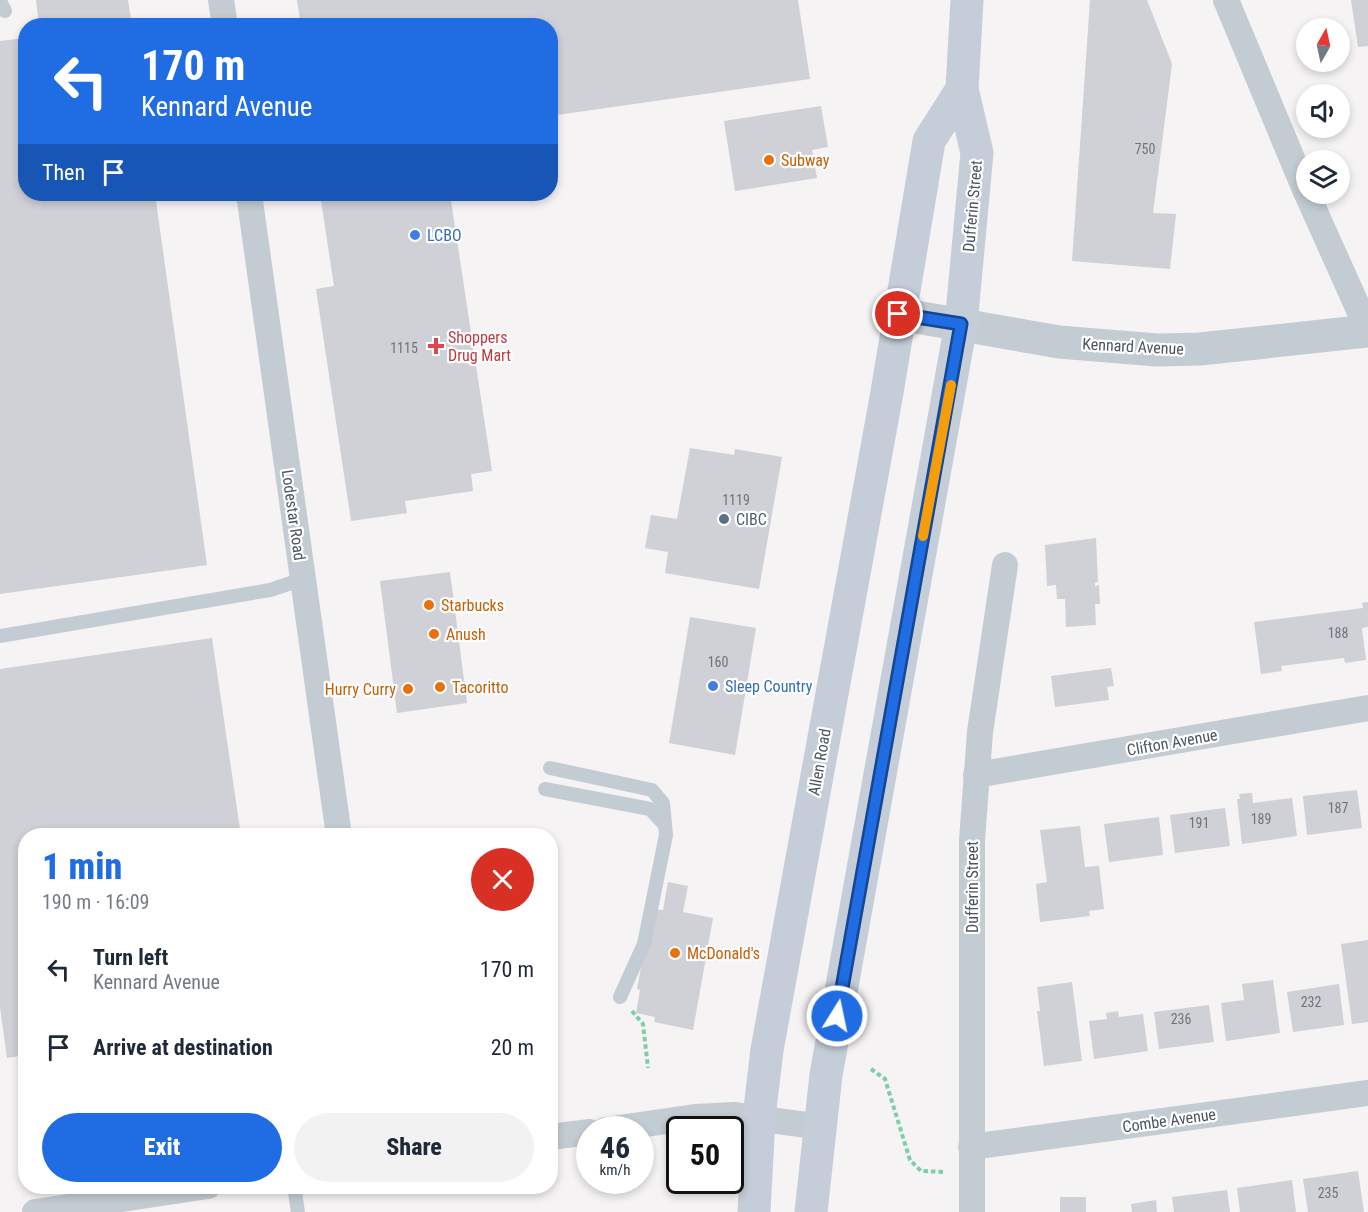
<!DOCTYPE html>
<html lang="en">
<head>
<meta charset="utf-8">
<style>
	:root { --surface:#fff; --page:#f2f2f3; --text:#1f2937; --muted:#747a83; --accent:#1f6ce3 }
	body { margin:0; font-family:"Roboto Condensed",sans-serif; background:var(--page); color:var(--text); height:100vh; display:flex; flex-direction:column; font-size:22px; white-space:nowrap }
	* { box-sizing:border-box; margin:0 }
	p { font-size:20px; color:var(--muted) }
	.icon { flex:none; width:33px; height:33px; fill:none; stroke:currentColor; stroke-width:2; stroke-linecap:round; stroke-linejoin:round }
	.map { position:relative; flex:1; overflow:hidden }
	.side { position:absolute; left:18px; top:828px; width:540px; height:366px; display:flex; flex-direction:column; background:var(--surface); border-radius:24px; box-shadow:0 3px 9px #0003 }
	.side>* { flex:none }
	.guide { position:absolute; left:18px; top:18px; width:540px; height:183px; border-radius:24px; box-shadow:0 3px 9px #0003; background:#1f6ce3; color:#fff; overflow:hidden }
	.needle { width:39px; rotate:9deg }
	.buttons { position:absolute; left:1296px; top:18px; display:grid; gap:12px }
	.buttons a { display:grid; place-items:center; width:54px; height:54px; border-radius:50%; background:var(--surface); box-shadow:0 3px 9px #0003; font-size:30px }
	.speed { position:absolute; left:576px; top:1116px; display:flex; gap:12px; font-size:30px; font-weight:700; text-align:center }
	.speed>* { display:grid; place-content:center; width:78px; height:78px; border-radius:50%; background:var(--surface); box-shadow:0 3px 9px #0003; line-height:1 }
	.speed small { font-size:15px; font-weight:400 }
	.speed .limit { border:3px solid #111; border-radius:9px; background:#fff; color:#111 }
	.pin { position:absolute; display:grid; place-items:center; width:51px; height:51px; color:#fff; margin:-26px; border:3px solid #fff; border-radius:50%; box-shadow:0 2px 6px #0007 }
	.me { position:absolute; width:66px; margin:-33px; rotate:10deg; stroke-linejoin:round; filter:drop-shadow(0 0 4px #0008) }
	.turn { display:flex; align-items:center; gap:21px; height:126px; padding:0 24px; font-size:27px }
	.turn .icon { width:78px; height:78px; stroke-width:2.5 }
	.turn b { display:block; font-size:42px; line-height:51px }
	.then { display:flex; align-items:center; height:57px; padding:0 24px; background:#0003; gap:12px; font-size:22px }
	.round { display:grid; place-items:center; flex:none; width:63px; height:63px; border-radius:32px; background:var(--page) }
	.overview { display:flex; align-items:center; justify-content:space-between; height:102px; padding:0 24px }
	h1 { font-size:36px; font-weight:800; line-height:45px; color:var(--accent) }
	.button { display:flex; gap:12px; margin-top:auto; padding:12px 24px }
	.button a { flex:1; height:69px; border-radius:36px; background:var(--accent); color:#fff; font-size:24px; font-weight:800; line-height:69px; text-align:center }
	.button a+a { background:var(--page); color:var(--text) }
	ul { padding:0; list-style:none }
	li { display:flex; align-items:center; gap:18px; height:78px; padding:0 24px }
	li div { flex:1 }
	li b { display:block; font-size:22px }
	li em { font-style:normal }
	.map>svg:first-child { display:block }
</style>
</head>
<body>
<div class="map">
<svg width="1368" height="1212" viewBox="0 0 1368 1212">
	<rect width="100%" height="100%" fill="#f5f3f3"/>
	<g fill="#cfd1d7">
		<polygon points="36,0 128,0 132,26 39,26"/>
		<polygon points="297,0 798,0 810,79 550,116 550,26 301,26"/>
		<polygon points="1090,0 1147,0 1172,64 1153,213 1176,214 1170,269 1072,261"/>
		<polygon points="1351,0 1368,0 1368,46 1358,47"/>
		<polygon points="26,38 26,194 155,194 207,565 0,594 0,41"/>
		<polygon points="821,106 828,147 812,150 817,178 735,191 724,121"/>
		<polygon points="320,194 450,194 492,471 471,474 473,491 405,501 407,513 351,521 316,289 334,286"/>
		<polygon points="690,448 734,455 735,449 782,457 759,589 665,573 668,552 645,548 651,515 677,519"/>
		<polygon points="1096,538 1098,582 1095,583 1095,586 1099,585 1100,604 1095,604 1096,625 1066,627 1065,599 1057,599 1056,585 1047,586 1045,545"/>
		<polygon points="450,572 467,703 397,713 380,581"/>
		<polygon points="1368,602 1368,627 1362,628 1366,660 1345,663 1344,658 1281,666 1282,671 1261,674 1254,622 1363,608 1362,603"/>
		<polygon points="690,617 756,628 735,755 669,743"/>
		<polygon points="212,638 241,836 26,836 26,1055 7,1058 0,1007 0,669"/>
		<polygon points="1111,668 1114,686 1107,687 1109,700 1055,707 1051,676"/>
		<polygon points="1357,790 1362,828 1307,835 1303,796"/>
		<polygon points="1252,793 1253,803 1292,798 1297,836 1242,844 1237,799 1240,799 1239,794"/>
		<polygon points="1225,808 1230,846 1175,853 1170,815"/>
		<polygon points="1159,817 1163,855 1109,862 1104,824"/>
		<polygon points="1080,826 1085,867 1099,866 1104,909 1089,911 1090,916 1040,922 1036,884 1047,882 1040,830"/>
		<polygon points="668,882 688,886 683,912 713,918 693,1030 654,1022 655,1017 636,1013 640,990 637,989 652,909 663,910"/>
		<polygon points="1368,940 1368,1022 1352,1024 1341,944"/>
		<polygon points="1273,980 1280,1033 1226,1041 1221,1003 1244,1000 1242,984"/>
		<polygon points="1072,982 1082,1061 1044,1066 1037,1011 1040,1011 1037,987"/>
		<polygon points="1339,984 1344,1025 1293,1032 1287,992"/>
		<polygon points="1209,1005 1214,1042 1159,1049 1154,1012"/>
		<polygon points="1118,1011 1119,1017 1143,1014 1148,1051 1094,1059 1089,1021 1107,1019 1106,1013"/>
		<polygon points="1358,1171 1364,1212 1308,1212 1303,1179"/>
		<polygon points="1292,1180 1296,1212 1240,1212 1237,1188"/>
		<polygon points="1227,1190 1230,1212 1174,1212 1172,1197"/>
		<rect x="1060" y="1197" width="26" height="15"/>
		<polygon points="1156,1200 1157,1212 1132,1212 1131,1204"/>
	</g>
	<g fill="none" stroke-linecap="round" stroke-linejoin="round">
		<g stroke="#7ccea8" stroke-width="4" stroke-dasharray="4.5 3" stroke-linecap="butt">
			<polyline points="632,1011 643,1024 648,1068"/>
			<polyline points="871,1069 885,1079 910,1160 921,1171 946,1172"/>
		</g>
		<g stroke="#c4ccd3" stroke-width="14">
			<polyline points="0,1 5,11"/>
			<polyline points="0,636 270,590 303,579"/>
			<polyline points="550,768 652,790 663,803 666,835 644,944 620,997"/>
			<polyline points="545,789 650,809 665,825"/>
			<polyline points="294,1186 298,1212"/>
		</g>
		<g stroke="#c4ccd3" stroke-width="26">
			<polyline points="221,0 225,26"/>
			<polyline points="1226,0 1306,192"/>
			<polyline points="249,194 339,836"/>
			<polyline points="1307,194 1368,330"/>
			<polyline points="976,775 1368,708"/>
			<polyline points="605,1130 695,1117 734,1115 821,1127"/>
			<polyline points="550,1137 590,1132"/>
			<polyline points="971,1147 1368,1093"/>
			<polyline points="35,1212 208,1186"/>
			<polyline points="972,1212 972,840 980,732 1005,565"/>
		</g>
		<polyline stroke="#c4ccd3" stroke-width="33" points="899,314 1059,342 1157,350 1200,349 1368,331"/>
		<g stroke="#c4cdd8" stroke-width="33">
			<polyline points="754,1212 759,1117 767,1050 886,398 929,141 962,89"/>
			<polyline points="811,1212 826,1075 961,324 977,153 962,89 967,0"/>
		</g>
	</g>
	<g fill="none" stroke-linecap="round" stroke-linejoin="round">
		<g stroke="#144694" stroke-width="15">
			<polyline id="route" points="837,1016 961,324 898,314"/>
		</g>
		<use href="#route" stroke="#1f6ce3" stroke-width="10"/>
		<polyline stroke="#f59e0b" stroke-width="10" points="923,536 951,385"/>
	</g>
	<g fill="#e8710a" stroke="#fff" stroke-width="2">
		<circle cx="769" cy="160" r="6"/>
		<circle cx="429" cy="605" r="6"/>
		<circle cx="434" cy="634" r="6"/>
		<circle cx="440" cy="687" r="6"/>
		<circle cx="408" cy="689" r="6"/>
		<circle cx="675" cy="953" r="6"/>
	</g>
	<g fill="#3f7fe0" stroke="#fff" stroke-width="2">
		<circle cx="415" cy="235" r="6"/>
		<circle cx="713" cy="686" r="6"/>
	</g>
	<path fill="#e0444e" stroke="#fff" stroke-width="2" d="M433 337h6v6h6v6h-6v6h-6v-6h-6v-6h6z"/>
	<circle fill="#5c6f8a" stroke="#fff" stroke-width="2" cx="724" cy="519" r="6"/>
	<g text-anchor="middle" stroke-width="4.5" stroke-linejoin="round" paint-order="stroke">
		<g font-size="14" fill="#6b747e">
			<text x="1145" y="154">750</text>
			<text x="404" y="353">1115</text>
			<text x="736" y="505">1119</text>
			<text x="1338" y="638">188</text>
			<text x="718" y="667">160</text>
			<text x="1338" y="813">187</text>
			<text x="1261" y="824">189</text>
			<text x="1199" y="828">191</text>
			<text x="1311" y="1007">232</text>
			<text x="1181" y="1024">236</text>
			<text x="1328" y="1198">235</text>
		</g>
		<g font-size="16" fill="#c56008" stroke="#fff" text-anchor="start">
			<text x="781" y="166">Subway</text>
			<text x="441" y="611">Starbucks</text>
			<text x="446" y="640">Anush</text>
			<text x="452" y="693">Tacoritto</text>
			<text x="396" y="695" text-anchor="end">Hurry Curry</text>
			<text x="687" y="959">McDonald's</text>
		</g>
		<g font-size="16" fill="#4a5560" stroke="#fff">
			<text transform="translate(972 206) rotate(-85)" y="6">Dufferin Street</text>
			<text transform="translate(1133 346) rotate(3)" y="6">Kennard Avenue</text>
			<text transform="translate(294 515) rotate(82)" y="6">Lodestar Road</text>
			<text transform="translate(1172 742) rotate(-10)" y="6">Clifton Avenue</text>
			<text transform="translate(819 762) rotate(-80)" y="6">Allen Road</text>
			<text transform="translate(972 887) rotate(-90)" y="6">Dufferin Street</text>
			<text transform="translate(1169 1120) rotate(-8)" y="6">Combe Avenue</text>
		</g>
		<g font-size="16" fill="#366cbe" stroke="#fff" text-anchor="start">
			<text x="427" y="241">LCBO</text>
			<text x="725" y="692">Sleep Country</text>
		</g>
		<g font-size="16" fill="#be3a42" stroke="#fff" text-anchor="start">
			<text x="448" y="343">Shoppers<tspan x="448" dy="18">Drug Mart</tspan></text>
		</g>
		<g font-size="16" fill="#4e5e75" stroke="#fff" text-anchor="start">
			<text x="736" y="525">CIBC</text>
		</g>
	</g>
</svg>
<div class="buttons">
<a><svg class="needle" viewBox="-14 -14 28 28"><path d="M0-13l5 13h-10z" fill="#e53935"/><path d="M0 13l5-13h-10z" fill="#747a83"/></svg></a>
<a><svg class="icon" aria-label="sound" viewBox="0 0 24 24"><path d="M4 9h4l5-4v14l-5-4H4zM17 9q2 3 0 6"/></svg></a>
<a><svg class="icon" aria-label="layers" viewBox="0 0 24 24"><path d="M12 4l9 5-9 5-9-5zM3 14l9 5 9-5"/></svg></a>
</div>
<div class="speed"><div>46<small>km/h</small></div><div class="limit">50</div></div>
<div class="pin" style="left:898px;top:314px;background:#d93025"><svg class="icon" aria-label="arrive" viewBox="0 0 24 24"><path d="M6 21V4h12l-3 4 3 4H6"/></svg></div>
<svg class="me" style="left:837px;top:1016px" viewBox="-20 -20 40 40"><circle r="17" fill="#1f6ce3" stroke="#fff" stroke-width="3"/><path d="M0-11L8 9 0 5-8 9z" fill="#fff"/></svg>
<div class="guide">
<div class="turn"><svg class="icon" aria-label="left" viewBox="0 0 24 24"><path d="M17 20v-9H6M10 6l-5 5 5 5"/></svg><div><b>170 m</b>Kennard Avenue</div></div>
<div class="then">Then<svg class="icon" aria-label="arrive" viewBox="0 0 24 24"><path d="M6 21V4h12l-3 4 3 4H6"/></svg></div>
</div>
<section class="side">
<div class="overview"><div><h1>1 min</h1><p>190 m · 16:09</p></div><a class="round" style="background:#d93025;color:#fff"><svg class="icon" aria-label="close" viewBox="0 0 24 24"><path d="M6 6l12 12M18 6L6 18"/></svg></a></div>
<ul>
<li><svg class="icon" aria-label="left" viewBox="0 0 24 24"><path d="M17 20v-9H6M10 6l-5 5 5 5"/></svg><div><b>Turn left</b><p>Kennard Avenue</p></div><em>170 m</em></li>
<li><svg class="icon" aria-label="arrive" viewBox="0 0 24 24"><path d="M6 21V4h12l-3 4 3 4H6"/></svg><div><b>Arrive at destination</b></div><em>20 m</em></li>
</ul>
<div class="button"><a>Exit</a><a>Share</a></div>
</section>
</div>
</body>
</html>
